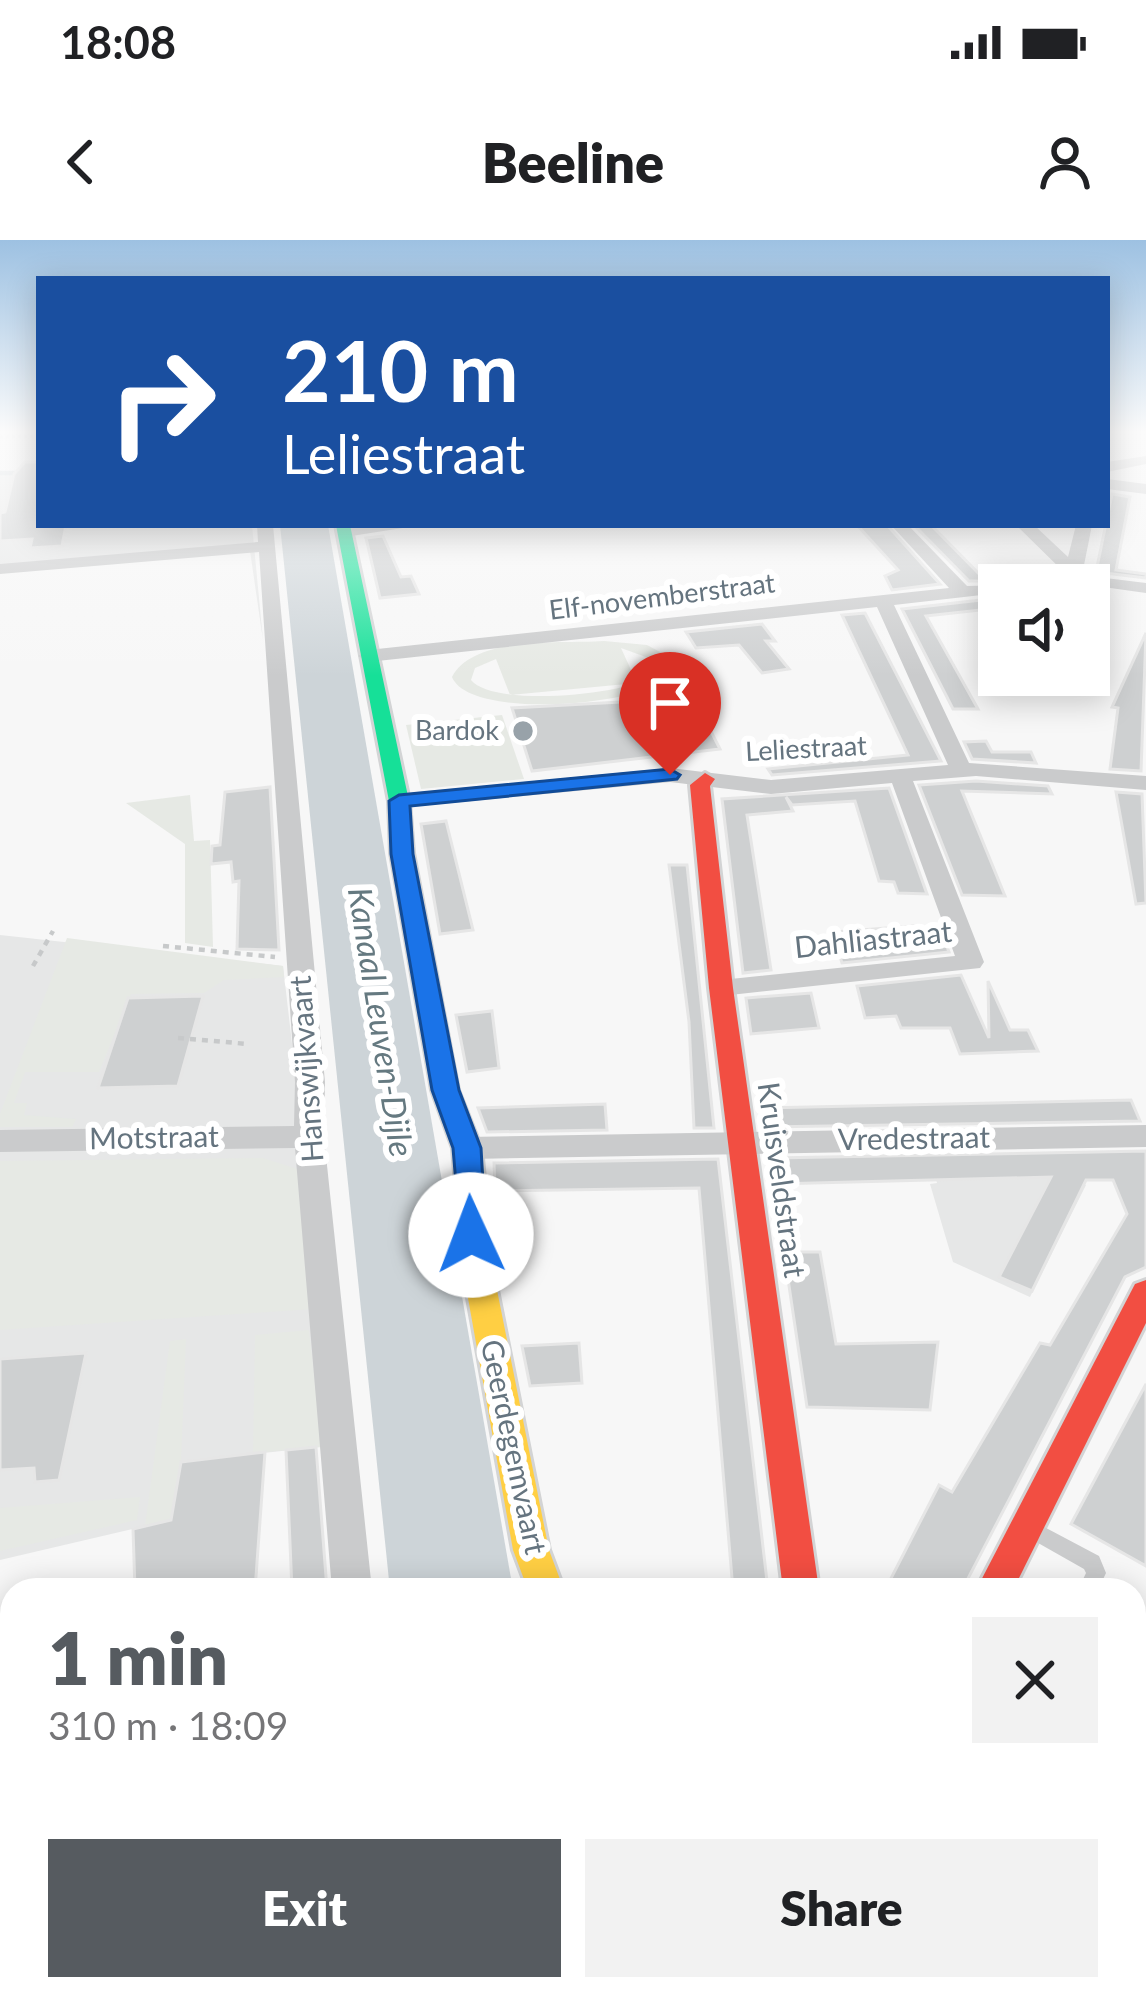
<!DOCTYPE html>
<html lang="en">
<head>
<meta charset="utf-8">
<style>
	:root { --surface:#fff; --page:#f2f2f2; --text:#202124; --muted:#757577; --accent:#565b60 }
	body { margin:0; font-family:Lato,sans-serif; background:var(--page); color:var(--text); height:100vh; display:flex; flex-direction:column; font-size:45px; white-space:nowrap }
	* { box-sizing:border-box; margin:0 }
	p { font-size:39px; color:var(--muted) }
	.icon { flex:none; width:66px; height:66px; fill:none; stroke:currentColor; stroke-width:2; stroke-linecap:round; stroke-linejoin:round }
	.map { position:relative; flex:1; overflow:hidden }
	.panel { position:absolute; left:0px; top:1338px; width:1146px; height:423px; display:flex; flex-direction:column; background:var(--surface); border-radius:36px 36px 0 0; box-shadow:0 6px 30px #0003 }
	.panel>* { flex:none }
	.hud { position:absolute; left:36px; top:36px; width:1074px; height:252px; border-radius:0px; box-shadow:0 6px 30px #0003; background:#1a4fa0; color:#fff; overflow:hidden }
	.controls { position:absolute; left:978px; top:324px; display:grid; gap:24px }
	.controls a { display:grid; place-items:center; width:132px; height:132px; border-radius:0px; background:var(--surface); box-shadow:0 6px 30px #0003; font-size:60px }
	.pin { position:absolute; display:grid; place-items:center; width:102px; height:102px; color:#fff; margin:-123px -51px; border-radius:50% 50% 50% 0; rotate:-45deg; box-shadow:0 0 12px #0007 }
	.pin .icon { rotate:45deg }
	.me { position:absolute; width:132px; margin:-66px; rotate:358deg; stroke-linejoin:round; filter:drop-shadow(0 0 9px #0008) }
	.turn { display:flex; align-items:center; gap:42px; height:252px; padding:0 48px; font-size:54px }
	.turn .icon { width:156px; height:156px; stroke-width:2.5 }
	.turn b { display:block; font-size:84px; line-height:102px }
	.round { display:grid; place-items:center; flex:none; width:126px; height:126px; border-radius:0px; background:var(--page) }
	.headline { display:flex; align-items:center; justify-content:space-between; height:204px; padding:0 48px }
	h1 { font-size:72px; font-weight:800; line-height:90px; color:var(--accent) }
	.action { display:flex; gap:24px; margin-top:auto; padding:24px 48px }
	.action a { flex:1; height:138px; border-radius:0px; background:var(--accent); color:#fff; font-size:48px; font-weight:800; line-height:138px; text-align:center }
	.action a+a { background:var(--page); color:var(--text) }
	.status { display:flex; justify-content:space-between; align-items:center; height:84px; padding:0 60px; background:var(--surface); direction:ltr }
	.status svg { height:33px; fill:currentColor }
	header { display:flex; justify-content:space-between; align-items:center; height:156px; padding:0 48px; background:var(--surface); font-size:54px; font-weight:800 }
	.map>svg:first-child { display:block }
</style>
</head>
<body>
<div class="status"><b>18:08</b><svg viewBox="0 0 49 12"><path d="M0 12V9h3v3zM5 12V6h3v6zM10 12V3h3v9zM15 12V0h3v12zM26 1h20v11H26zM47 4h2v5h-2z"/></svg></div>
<header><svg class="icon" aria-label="back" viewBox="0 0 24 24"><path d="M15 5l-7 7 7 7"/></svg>Beeline<svg class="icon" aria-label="person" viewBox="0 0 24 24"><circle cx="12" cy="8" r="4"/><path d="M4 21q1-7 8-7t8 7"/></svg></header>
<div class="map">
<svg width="1146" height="1760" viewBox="0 0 1146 1760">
	<rect width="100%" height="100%" fill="#f7f7f7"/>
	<g fill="#e6e7e7">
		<polygon points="0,234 39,234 39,285 252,285 263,400 250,311 0,333"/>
		<polygon points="0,695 283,726 307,932 327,1206 181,1222 171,1280 0,1320"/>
		<polygon points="1043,913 1049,930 1086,945 1030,1057 953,1022 930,944 937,943 930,916"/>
		<polygon points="1134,1611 1146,1617 1146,1760 990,1760 992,1749 1134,1749"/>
	</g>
	<g fill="#e6e9e4" fill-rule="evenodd">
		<path d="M604,401L647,405L675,420L676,432C656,465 470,482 452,437C474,395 562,404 604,401ZM621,408L654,420L656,435C627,455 494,468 471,440L475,428L496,419L510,455L637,443Z"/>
		<polygon points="502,475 524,539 421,549 406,485"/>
		<polygon points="190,555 194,601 210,600 213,707 185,703 185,604 126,563"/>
		<polygon points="67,698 283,726 284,737 224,740 204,753 131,754 99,832 25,832 14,863 27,863 24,875 76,879 72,887 0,887 0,874"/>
		<polygon points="263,918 307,932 328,1068 0,1090 0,921"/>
		<polygon points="309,1090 322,1207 253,1213 255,1095"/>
		<polygon points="186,1099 181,1222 171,1280 145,1286 170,1101"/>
		<polygon points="140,1257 137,1280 0,1311 0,1268"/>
	</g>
	<g fill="#cdd4d8">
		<polygon points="280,285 328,285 513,1350 390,1350"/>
		<polygon points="432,1749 582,1749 584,1760 433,1760"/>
	</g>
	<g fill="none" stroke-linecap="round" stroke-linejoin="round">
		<polyline stroke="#cdd4d8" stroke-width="4.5" points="0,233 39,233"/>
	</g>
	<g fill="#ced0d1" stroke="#e6e6e6" stroke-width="3">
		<polygon points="25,222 39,222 39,285 66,285 62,306 30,308 32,299 0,301 0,273 5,272 14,234"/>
		<polygon points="1112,254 1130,257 1116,330 1146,334 1146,338 1096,332"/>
		<polygon points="857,285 887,285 940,344 892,350 885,336 898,330"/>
		<polygon points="914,285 931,285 986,341 969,341"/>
		<polygon points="383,296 401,337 411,336 419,354 380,358 366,298"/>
		<polygon points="999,358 999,368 926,376 978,469 953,469 902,369"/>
		<polygon points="865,373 941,521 772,535 768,529 908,515 842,375"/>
		<polygon points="762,384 775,401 766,401 789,429 762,433 739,405 696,408 686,392"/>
		<polygon points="1146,393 1141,531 1110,529 1118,468 1112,467"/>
		<polygon points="694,458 720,509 532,531 512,468"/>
		<polygon points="986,501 992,512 1031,512 1036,523 972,519 964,502"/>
		<polygon points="976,541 1048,546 1052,554 962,551 1005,656 962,655 919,545"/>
		<polygon points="270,547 279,710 237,709 239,641 233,642 231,622 211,624 212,606 220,605 225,552"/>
		<polygon points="889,548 927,654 898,653 894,642 879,641 855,561 792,565 786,557 793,571 747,575 771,730 743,733 722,559"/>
		<polygon points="1116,552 1142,554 1146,663 1136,664"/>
		<polygon points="446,581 473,690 440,694 421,584"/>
		<polygon points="669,625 687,625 714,888 694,888 689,782"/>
		<polygon points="914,686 940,688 949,712 842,723 832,692"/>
		<polygon points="961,735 989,798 988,741 1010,790 1028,790 1038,811 960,814 950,788 901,788 896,776 865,778 857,746"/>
		<polygon points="811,753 819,788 751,794 746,758"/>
		<polygon points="203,756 178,846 98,848 128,758"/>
		<polygon points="492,771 499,828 467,832 456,775"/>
		<polygon points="1131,860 1140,881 765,887 762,868"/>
		<polygon points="605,864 607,890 487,892 478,868"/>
		<polygon points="1146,911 1146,1027 1125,1037 962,1350 885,1350 939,1245 952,1252 1040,1103 1050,1105 1127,974 1113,940 1086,940 1032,1051 999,1037 1051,937 775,944 773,918"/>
		<polygon points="718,919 768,1350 733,1350 699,948 495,951 494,923"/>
		<polygon points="784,1012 820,1012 836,1104 938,1102 930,1170 807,1167"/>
		<polygon points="579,1103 582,1143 530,1146 522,1106"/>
		<polygon points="86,1113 59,1240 35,1242 34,1228 0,1230 0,1119"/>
		<polygon points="1146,1144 1146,1326 1071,1284"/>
		<polygon points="316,1207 327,1350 292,1350 286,1210"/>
		<polygon points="265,1212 255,1350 135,1350 133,1289 171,1280 181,1222"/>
	</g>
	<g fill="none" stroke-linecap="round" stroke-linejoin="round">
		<g stroke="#d3d4d5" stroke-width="6">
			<polygon id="fast" points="336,285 350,285 409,561 413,613 458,850 481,908 493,1030 489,1038 478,1042 467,1038 463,1030 453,908 432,850 391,613 389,561"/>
		</g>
		<g stroke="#d3d4d5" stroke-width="6">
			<g id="slow">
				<polygon points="478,1018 489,1022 493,1030 549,1310 564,1350 528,1350 513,1310 463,1030 467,1022"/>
				<polygon points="871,1749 915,1749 914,1760 868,1760"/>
			</g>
		</g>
		<g stroke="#d3d4d5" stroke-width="6">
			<g id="jam">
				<polygon points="705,533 715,539 710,546 733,748 819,1350 783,1350 709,748 690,545"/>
				<polygon points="1146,1040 1146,1083 1013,1350 976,1350 1135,1044"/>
			</g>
		</g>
		<polyline stroke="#c7c9ca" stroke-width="3" stroke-dasharray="3 3" stroke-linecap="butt" points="0,197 39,196"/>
		<g stroke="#c7c9ca" stroke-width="4.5" stroke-dasharray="6 6" stroke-linecap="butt">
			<polyline points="163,706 275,717"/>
			<polyline points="33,726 53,691"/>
			<polyline points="178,798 248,804"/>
		</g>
		<polygon fill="#cacbcc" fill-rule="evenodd" points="1031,1280 1099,1316 1106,1333 1098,1350 1078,1350 1086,1333 1084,1329 1024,1295 1021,1289 1024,1283"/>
		<g fill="#cacbcc" fill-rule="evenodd">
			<polygon points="1146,216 1146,224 1107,232 1107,222"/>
			<polygon points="1107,239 1146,244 1146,254 1107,249"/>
			<polygon points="257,285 273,285 325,842 324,897 372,1350 332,1350 295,908 0,912 0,890 294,886 295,842 259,312 0,334 0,324 258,302"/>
			<polygon points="365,285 422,285 345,297 337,292"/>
			<polygon points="891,285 908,285 967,346 1006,345 999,345 999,353 894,365 969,523 1146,536 1146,550 976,536 913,541 984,722 980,728 721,756 708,748 721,740 955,716 892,543 771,554 670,542 399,568 388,561 399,554 670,528 771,540 948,525 877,367 368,422 358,416 368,410 949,348"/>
			<polygon points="1016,285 1034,285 1068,317 1076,285 1092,285 1083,330 1089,336 1146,343 1146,353 1089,345 1029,345 1069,337"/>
			<polygon points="1146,885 1146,907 467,919 452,908 467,897"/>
			<polygon points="12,1428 12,1470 0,1473 0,1431"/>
			<polygon points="356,1749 406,1749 407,1760 357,1760"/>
			<polygon points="592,1749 642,1749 644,1760 594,1760"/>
		</g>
		<use href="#fast" fill="#16e098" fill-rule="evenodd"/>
		<use href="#slow" fill="#ffcf43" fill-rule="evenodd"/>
		<use href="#jam" fill="#f24e42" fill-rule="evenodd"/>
	</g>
	<linearGradient id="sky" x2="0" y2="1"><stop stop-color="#9dc1e2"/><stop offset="0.44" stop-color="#fbfbfb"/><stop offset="1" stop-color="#fbfbfb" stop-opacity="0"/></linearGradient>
	<rect width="1146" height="436" fill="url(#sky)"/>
	<polygon fill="#1a73e8" stroke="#114b97" stroke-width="3" points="670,529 680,535 677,539 410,566 413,614 459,850 481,908 486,995 482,1003 461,1003 453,908 432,850 391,614 389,561 399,555"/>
	<circle fill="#98a2a9" stroke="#fff" stroke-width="4.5" cx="523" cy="491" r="12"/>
	<g text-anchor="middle" stroke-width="12" stroke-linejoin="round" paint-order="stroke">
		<g font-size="27" fill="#65747f" stroke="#fff">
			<text transform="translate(662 357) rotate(-7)" y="9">Elf-novemberstraat</text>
			<text transform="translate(806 509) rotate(-3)" y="9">Leliestraat</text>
		</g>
		<g font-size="27" fill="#65747f" stroke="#fff" text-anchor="end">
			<text x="499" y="500">Bardok</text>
		</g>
		<g font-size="30" fill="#65747f" stroke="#fff">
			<text transform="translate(873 700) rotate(-6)" y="10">Dahliastraat</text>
			<text transform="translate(307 829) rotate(-94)" y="10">Hanswijkvaart</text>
			<text transform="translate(154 898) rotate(-1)" y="10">Motstraat</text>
			<text transform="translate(914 899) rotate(-1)" y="10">Vredestraat</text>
			<text transform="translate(781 940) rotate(82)" y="10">Kruisveldstraat</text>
			<text transform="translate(513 1207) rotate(78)" y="10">Geerdegemvaart</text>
		</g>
		<g font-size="33" font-style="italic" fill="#657980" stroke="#fff">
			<text transform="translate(381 782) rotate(81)" y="12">Kanaal Leuven-Dijle</text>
		</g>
	</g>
</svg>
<div class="controls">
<a><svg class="icon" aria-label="sound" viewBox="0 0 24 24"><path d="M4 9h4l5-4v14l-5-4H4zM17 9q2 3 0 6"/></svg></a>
</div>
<div class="pin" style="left:670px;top:535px;background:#d93025"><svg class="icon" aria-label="arrive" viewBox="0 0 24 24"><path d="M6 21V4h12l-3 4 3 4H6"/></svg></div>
<svg class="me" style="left:471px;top:995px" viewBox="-20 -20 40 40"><circle r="19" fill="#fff"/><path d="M0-13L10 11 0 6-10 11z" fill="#1a73e8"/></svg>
<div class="hud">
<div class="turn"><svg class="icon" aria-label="right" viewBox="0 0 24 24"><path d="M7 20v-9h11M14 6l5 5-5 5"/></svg><div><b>210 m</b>Leliestraat</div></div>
</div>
<section class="panel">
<div class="headline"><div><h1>1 min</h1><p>310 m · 18:09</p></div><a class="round"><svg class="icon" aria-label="close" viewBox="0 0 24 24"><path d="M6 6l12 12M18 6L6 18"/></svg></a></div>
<div class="action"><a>Exit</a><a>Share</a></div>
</section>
</div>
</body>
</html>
